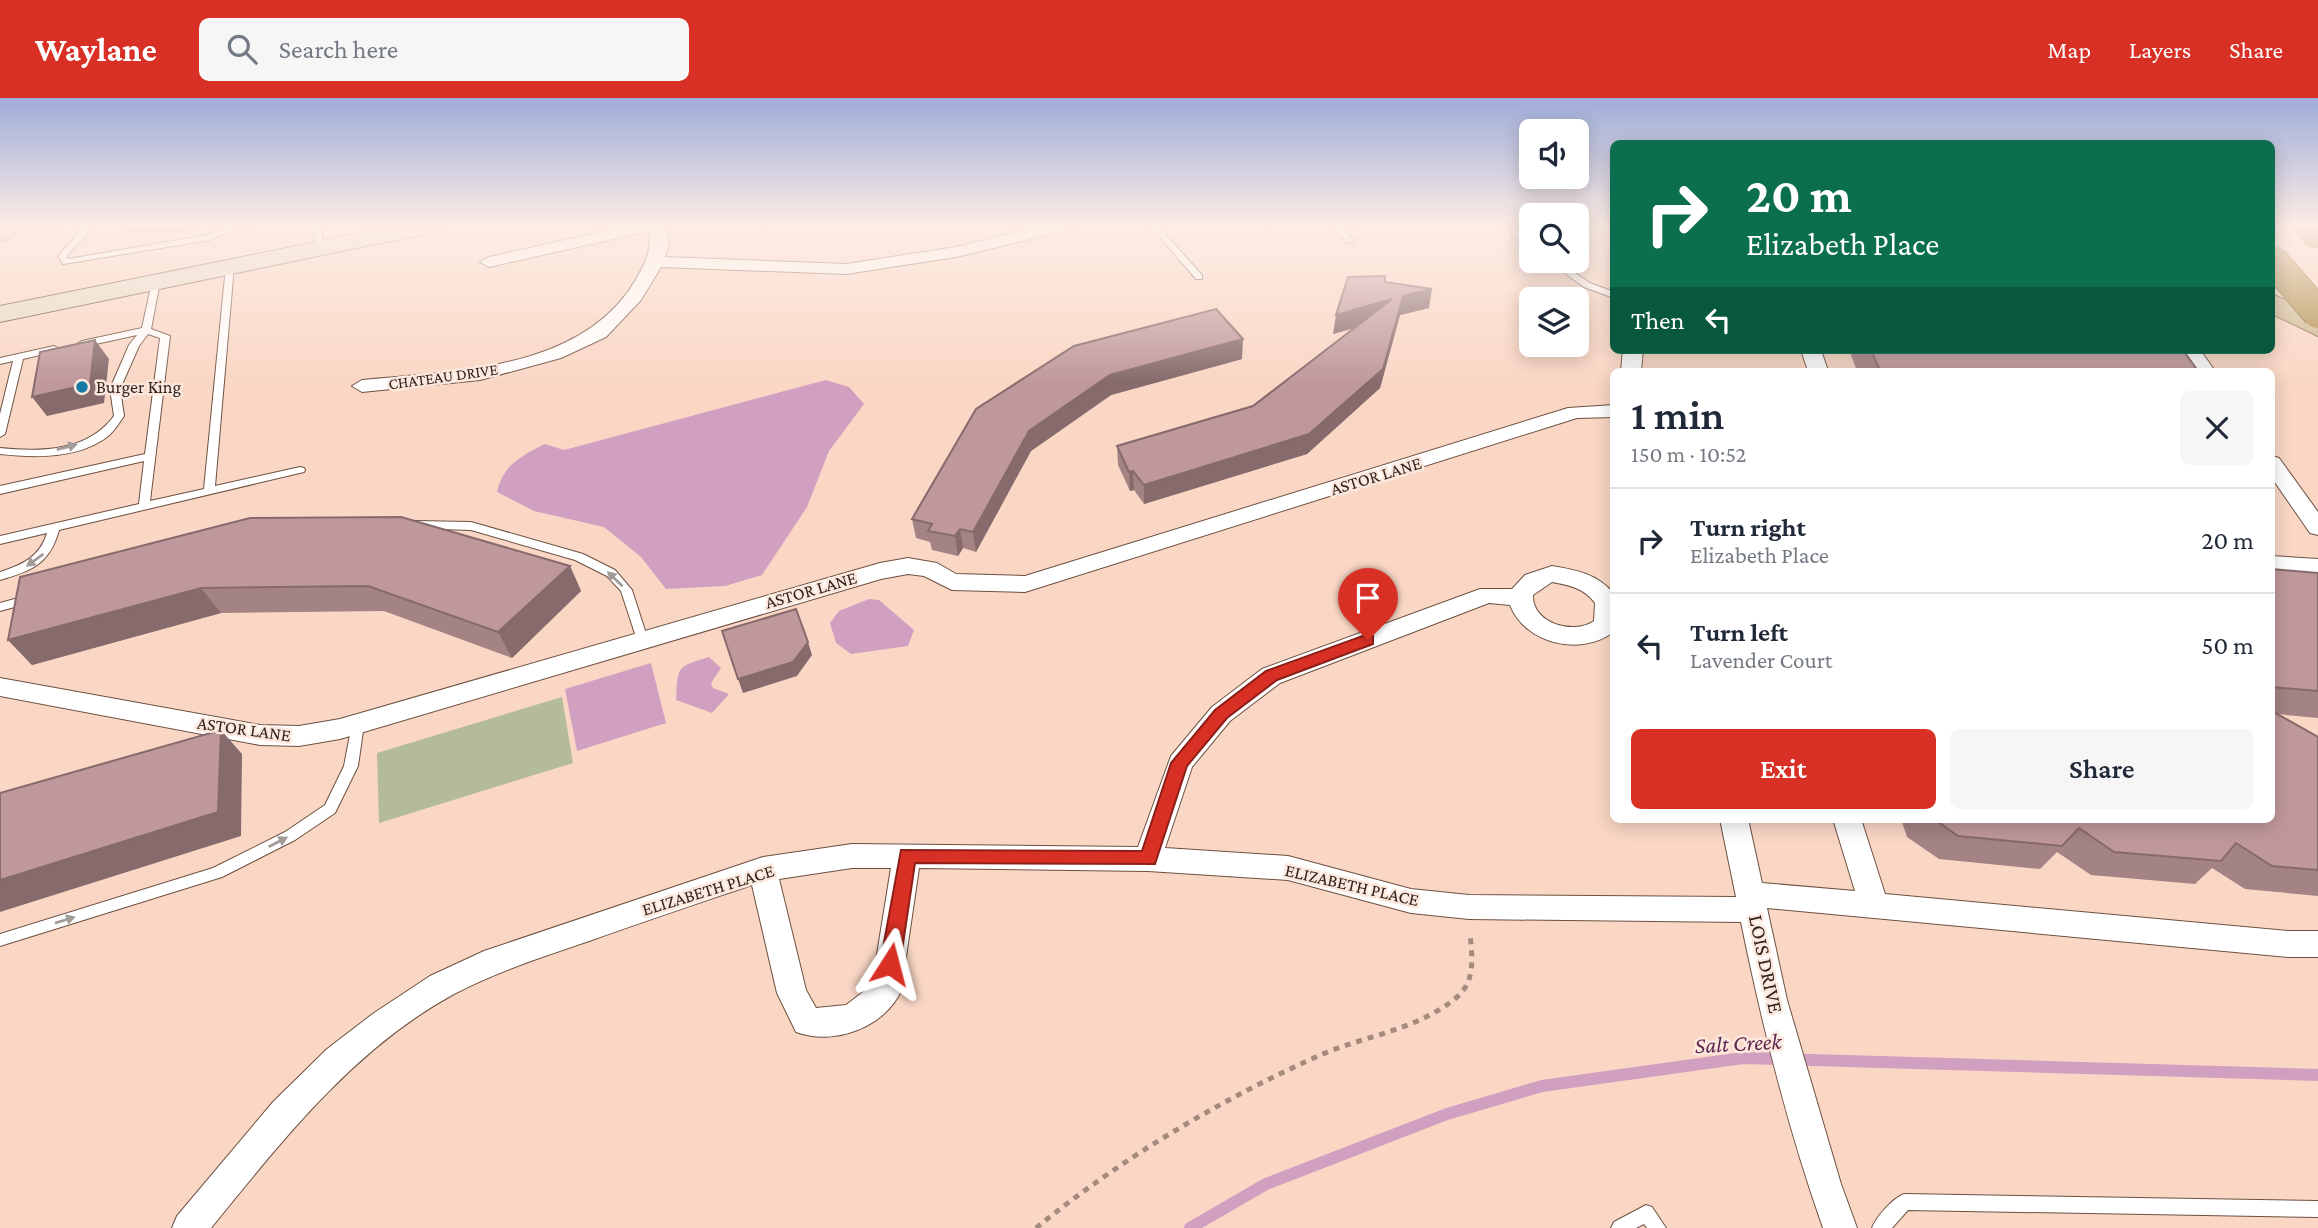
<!DOCTYPE html>
<html lang="en">
<head>
<meta charset="utf-8">
<style>
	:root { --surface:#fff; --page:#f6f6f7; --text:#1f2937; --muted:#747a83; --line:#e0e1e3; --accent:#d93025 }
	body { margin:0; font-family:"Crimson Pro",serif; background:var(--page); color:var(--text); height:100vh; display:flex; flex-direction:column; font-size:26px; white-space:nowrap }
	* { box-sizing:border-box; margin:0 }
	p { font-size:23px; color:var(--muted) }
	.icon { flex:none; width:38px; height:38px; fill:none; stroke:currentColor; stroke-width:2; stroke-linecap:round; stroke-linejoin:round }
	.map { position:relative; flex:1; overflow:hidden }
	.details { position:absolute; left:1610px; top:270px; width:665px; height:455px; display:flex; flex-direction:column; background:var(--surface); border-radius:10px; box-shadow:0 4px 18px #0003 }
	.details>* { flex:none }
	.top-card { position:absolute; left:1610px; top:42px; width:665px; height:214px; border-radius:10px; box-shadow:0 4px 18px #0003; background:#0b6e4f; color:#fff; overflow:hidden }
	.buttons { position:absolute; left:1519px; top:21px; display:grid; gap:14px }
	.buttons a { display:grid; place-items:center; width:70px; height:70px; border-radius:10px; background:var(--surface); box-shadow:0 4px 18px #0003; font-size:35px }
	.pin { position:absolute; display:grid; place-items:center; width:60px; height:60px; color:#fff; margin:-72px -30px; border-radius:50% 50% 50% 0; rotate:-45deg; box-shadow:0 0 7px #0007 }
	.pin .icon { rotate:45deg }
	.me { position:absolute; width:77px; margin:-38px; rotate:9deg; stroke-linejoin:round; filter:drop-shadow(0 0 5px #0008) }
	.turn { display:flex; align-items:center; gap:24px; height:147px; padding:0 21px; font-size:32px }
	.turn .icon { width:91px; height:91px; stroke-width:2.5 }
	.turn b { display:block; font-size:49px; line-height:60px }
	.then { display:flex; align-items:center; height:66px; padding:0 21px; background:#0003; gap:14px; font-size:26px }
	.round { display:grid; place-items:center; flex:none; width:74px; height:74px; border-radius:10px; background:var(--page) }
	.headline { display:flex; align-items:center; justify-content:space-between; height:119px; padding:0 21px }
	h1 { font-size:42px; font-weight:600; line-height:52px }
	.primary-button { display:flex; gap:14px; margin-top:auto; padding:14px 21px }
	.primary-button a { flex:1; height:80px; border-radius:10px; background:var(--accent); color:#fff; font-size:28px; font-weight:600; line-height:80px; text-align:center }
	.primary-button a+a { background:var(--page); color:var(--text) }
	ul { padding:0; list-style:none }
	li { display:flex; align-items:center; gap:21px; height:105px; padding:0 21px; border-top:2px solid var(--line) }
	li div { flex:1 }
	li b { display:block; font-size:26px }
	li em { font-style:normal }
	header { display:flex; align-items:center; gap:42px; box-sizing:border-box; height:98px; padding:0 35px; background:var(--accent); color:#fff }
	header strong { font-size:33px }
	nav { display:flex; gap:38px; margin-inline-start:auto; font-size:24px }
	.search { width:490px; height:63px; background:var(--page); display:flex; align-items:center; gap:18px; box-sizing:border-box; padding:0 24px; border-radius:10px; color:var(--muted); font-size:26px }
	.map>svg:first-child { display:block }
</style>
</head>
<body>
<header>
<strong>Waylane</strong>
<div class="search"><svg class="icon" aria-label="search" viewBox="0 0 24 24"><circle cx="10" cy="10" r="6"/><path d="M15 15l6 6"/></svg>Search here</div>
<nav><a>Map</a><a>Layers</a><a>Share</a></nav>
</header>
<div class="map">
<svg width="2318" height="1130" viewBox="0 0 2318 1130">
	<rect width="100%" height="100%" fill="#fad7c5"/>
	<polygon fill="#b3bb99" points="562,599 573,665 379,725 377,655"/>
	<g fill="#d1a0c0">
		<path d="M826,282L849,289L864,306L829,353L807,409L762,477L725,488L666,491L641,459L604,429L534,413L497,394C503,367 521,358 545,346L564,352Z"/>
		<polygon points="869,501 879,502 914,532 908,548 851,556 836,545 830,525 839,513"/>
		<path d="M709,559L721,570L711,585L713,590L729,596L712,615L676,602C678,568 676,569 709,559Z"/>
		<polygon points="651,565 666,625 577,653 565,591"/>
	</g>
	<g fill="none" stroke-linecap="round" stroke-linejoin="round">
		<polyline stroke="#d1a0c0" stroke-width="12" points="1190,1130 1266,1086 1447,1016 1542,988 1743,960 2318,977"/>
		<g stroke="#6d5040" stroke-width="2">
			<g id="service">
				<polygon points="4,127 62,127 58,130 7,132 4,131"/>
				<polygon points="86,127 94,127 67,158 68,161 208,137 233,127 243,127 210,142 63,166 58,158"/>
				<polygon points="313,127 321,127 323,152 316,150"/>
				<polygon points="1149,127 1157,127 1202,177 1202,181 1196,181"/>
				<polygon points="1329,127 1355,127 1354,129 1343,131 1354,143 1347,145"/>
				<polygon points="1512,133 1518,133 1531,143 1531,150 1512,137"/>
				<polygon points="1548,163 1557,163 1590,185 1614,194 1614,200 1584,189"/>
				<path d="M230,165L234,168L215,388L300,369L304,370L305,372L304,374L59,432C50,466 31,473 0,482V474C22,467 40,459 47,435L0,446V438L139,406L144,363L0,396V388L145,356L160,240L148,236L139,248L120,291L124,318C119,325 114,334 107,339C78,361 34,360 0,356V350C41,354 87,354 114,318L110,291L129,247L137,237L82,249L77,246L82,243L142,230L152,184L156,181L160,184L151,231L170,238L150,403L204,391L226,168Z"/>
				<polygon points="54,248 59,251 57,253 23,261 5,336 0,339 0,316 13,263 0,266 0,260"/>
				<polygon points="415,423 471,424 583,456 615,472 632,492 648,542 646,545 638,545 621,493 607,478 575,462 471,432 411,430 409,427"/>
				<polygon points="29,497 35,501 33,504 0,513 0,505"/>
				<polygon points="358,621 363,623 364,626 358,668 335,715 295,742 222,779 0,848 0,836 213,770 285,734 325,707 344,668 352,626 353,623"/>
				<path d="M1904,1096L2318,1103V1119L1908,1112L1892,1130H1872C1877,1118 1892,1101 1904,1096Z"/>
				<polygon points="1646,1107 1652,1109 1666,1130 1647,1130 1644,1126 1636,1130 1611,1130 1614,1124"/>
			</g>
		</g>
		<g stroke="#6d5040" stroke-width="2">
			<g id="minor">
				<path d="M633,127H665L669,146L665,159L846,166L956,149L1047,127H1074L1072,131L956,159L846,176L661,169L641,202L606,239L561,260L480,282L362,294L352,288L362,282C454,273 581,273 635,183C645,166 652,153 649,133L489,169L480,164L489,159Z"/>
				<polygon points="1623,252 1643,252 1641,273 1621,273"/>
				<polygon points="1801,252 1821,252 1828,273 1808,273"/>
				<polygon points="2180,252 2200,252 2215,273 2195,273"/>
				<polygon points="1614,307 1614,319 1577,320 1025,494 952,492 924,478 908,476 881,481 340,641 299,648 260,647 0,598 0,580 260,627 299,628 340,621 880,465 908,460 937,465 956,476 1025,478 1568,310"/>
				<polygon points="2272,358 2279,360 2318,414 2318,437 2310,435 2272,380"/>
				<polygon points="2272,458 2318,461 2318,477 2272,474"/>
				<path d="M1552,468C1576,472 1598,476 1614,496L1612,535C1580,558 1525,546 1510,507L1489,505L1280,585L1230,623L1192,669L1165,750L1288,758L1411,791L1469,797L1736,799L1720,721H1748L1762,785L1855,793L1833,721H1861L1885,796L2289,833H2318V859H2289L1767,810L1787,902L1841,1086L1857,1130H1823C1788,1031 1762,927 1741,824L1469,821L1411,815L1288,782L1148,773L919,770L901,893C884,930 833,948 796,934L777,895L752,787C699,805 645,823 592,842C545,858 498,873 454,896C353,951 282,1043 211,1130H172L177,1118L273,1004L327,951L374,915L430,878L484,853L763,759L852,746L1138,749L1171,658L1212,609L1262,571L1480,491H1512L1525,477ZM1552,484C1569,487 1584,490 1595,505L1594,523C1574,537 1532,526 1533,497ZM852,770H891L872,887L846,907L816,910L806,892L779,781Z"/>
			</g>
		</g>
		<g stroke="#6d5040" stroke-width="2">
			<polygon id="secondary" points="400,127 446,127 443,132 434,134 0,224 0,208"/>
		</g>
		<g stroke="#816738" stroke-width="2">
			<g id="primary">
				<polygon points="0,127 23,127 10,141 0,143"/>
				<polygon points="2272,196 2318,217 2318,238 2272,216"/>
			</g>
		</g>
		<g stroke="#816738" stroke-width="2">
			<polygon id="motorway" points="2291,127 2318,127 2318,149 2308,147"/>
		</g>
		<path stroke="#a48b7e" stroke-width="5" stroke-dasharray="6 6" stroke-linecap="butt" d="M1036,1130C1121,1061 1216,1004 1316,959C1361,938 1417,933 1457,899C1476,883 1472,858 1470,835"/>
		<use href="#service" fill="#fff" fill-rule="evenodd"/>
		<use href="#minor" fill="#fff" fill-rule="evenodd"/>
		<use href="#secondary" fill="#e6dcc8" fill-rule="evenodd"/>
		<use href="#primary" fill="#cdb991" fill-rule="evenodd"/>
		<use href="#motorway" fill="#ac8b47" fill-rule="evenodd"/>
		<g stroke="#816738" stroke-width="32" stroke-linecap="butt">
			<polyline id="motorway-bridge" points="2272,162 2318,215"/>
		</g>
		<use href="#motorway-bridge" stroke="#ac8b47" stroke-width="30"/>
	</g>
	<g fill="#a48385">
		<polygon points="119,127 200,127 198,129 189,129 186,134 125,136"/>
		<polygon points="1385,184 1429,210 1400,217 1380,290 1307,356 1144,406 1134,392 1130,393 1118,367 1117,348 1253,308 1355,230 1333,236"/>
		<polygon points="1074,248 1242,261 1111,297 1031,353 976,454 963,450 958,458 932,452 930,444 916,440 912,421"/>
		<polygon points="1849,252 2183,252 2198,273 1857,273"/>
		<polygon points="401,419 570,468 581,493 512,560 384,513 221,515 32,567 8,542"/>
		<polygon points="2272,471 2318,475 2318,620 2277,616 2318,639 2318,798 2245,791 2212,770 2195,786 2091,777 2057,754 2040,771 1939,761 1907,739 1901,721 2272,721"/>
	</g>
	<g fill="#866a6c">
		<polygon points="181,127 188,127 189,129 186,134"/>
		<polygon points="1432,191 1429,210 1400,217 1380,290 1307,356 1144,406 1144,387 1403,198"/>
		<polygon points="1392,201 1389,220 1333,236 1336,217"/>
		<polygon points="1243,241 1242,261 1111,297 1031,353 976,454 973,434 1029,333 1110,277"/>
		<polygon points="95,242 109,261 104,305 47,318 32,299"/>
		<polygon points="1133,373 1134,392 1130,393 1129,374"/>
		<polygon points="960,431 963,450 958,458 955,438"/>
		<polygon points="570,468 581,493 512,560 498,534"/>
		<polygon points="201,490 221,515 32,567 8,542"/>
		<polygon points="808,544 812,557 797,578 743,595 738,581"/>
		<polygon points="221,632 242,656 241,738 0,814 0,782"/>
	</g>
	<g fill="#bf989b" stroke="#866a6c" stroke-width="2">
		<polygon points="1385,178 1385,184 1432,191 1403,198 1383,271 1309,336 1144,387 1133,373 1129,374 1117,348 1253,308 1392,201 1336,217 1348,179"/>
		<polygon points="1216,211 1243,241 1110,277 1029,333 973,434 960,431 955,438 928,433 932,426 912,421 976,311 1074,248"/>
		<polygon points="95,242 90,286 32,299 40,254"/>
		<polygon points="1871,252 2183,252 2198,273 1880,273"/>
		<polygon points="401,419 570,468 498,534 368,488 201,490 8,542 20,479 250,420"/>
		<polygon points="2272,471 2318,475 2318,593 2272,589"/>
		<polygon points="796,511 808,544 793,564 738,581 722,533"/>
		<polygon points="2272,613 2318,639 2318,772 2272,768 2236,745 2221,763 2114,754 2079,730 2062,748 1958,738 1934,721 2272,721"/>
		<polygon points="221,632 218,714 0,782 0,695"/>
	</g>
	<defs><path id="oneway-solid" d="M-6-.8H1V-3.2L6.5 0L1 3.2V.8H-6Z" transform="scale(1.75)"/></defs>
	<g fill="#a29c99">
		<use href="#oneway-solid" transform="translate(67 349) rotate(-15)"/>
		<use href="#oneway-solid" transform="translate(35 462) rotate(144)"/>
		<use href="#oneway-solid" transform="translate(615 481) rotate(-136)"/>
		<use href="#oneway-solid" transform="translate(278 744) rotate(-27)"/>
		<use href="#oneway-solid" transform="translate(65 822) rotate(-17)"/>
	</g>
	<linearGradient id="sky" x2="0" y2="1"><stop stop-color="#9facd8"/><stop offset="0.45" stop-color="#fdede5"/><stop offset="1" stop-color="#fdede5" stop-opacity="0"/></linearGradient>
	<rect width="2318" height="285" fill="url(#sky)"/>
	<polygon fill="#d93025" stroke="#8d1f18" stroke-width="2" points="1368,536 1373,538 1373,546 1277,582 1227,620 1187,668 1155,766 915,765 900,866 897,872 890,874 883,872 880,866 901,752 1142,753 1171,665 1215,612 1266,573"/>
	<circle fill="#1979a5" stroke="#fde8dd" stroke-width="2.5" cx="82" cy="289" r="7"/>
	<g text-anchor="middle" stroke-width="5" stroke-linejoin="round" paint-order="stroke">
		<g font-size="16" fill="#30241d" stroke="#fde8dd">
			<text transform="translate(443 278) rotate(-8)" y="6">CHATEAU DRIVE</text>
		</g>
		<g font-size="18" fill="#30241d" stroke="#fde8dd" text-anchor="start">
			<text x="96" y="295">Burger King</text>
		</g>
		<g font-size="18" fill="#30241d" stroke="#fde8dd">
			<text transform="translate(1376 378) rotate(-17)" y="6">ASTOR LANE</text>
			<text transform="translate(811 492) rotate(-16)" y="6">ASTOR LANE</text>
			<text transform="translate(244 631) rotate(8)" y="6">ASTOR LANE</text>
			<text transform="translate(1352 787) rotate(13)" y="6">ELIZABETH PLACE</text>
			<text transform="translate(708 792) rotate(-17)" y="6">ELIZABETH PLACE</text>
		</g>
		<g font-size="21" fill="#30241d" stroke="#fde8dd">
			<text transform="translate(1766 866) rotate(78)" y="7">LOIS DRIVE</text>
		</g>
		<g font-size="23" font-style="italic" fill="#602650" stroke="#fde8dd">
			<text transform="translate(1738 945) rotate(-3)" y="8">Salt Creek</text>
		</g>
	</g>
</svg>
<div class="buttons">
<a><svg class="icon" aria-label="sound" viewBox="0 0 24 24"><path d="M4 9h4l5-4v14l-5-4H4zM17 9q2 3 0 6"/></svg></a>
<a><svg class="icon" aria-label="search" viewBox="0 0 24 24"><circle cx="10" cy="10" r="6"/><path d="M15 15l6 6"/></svg></a>
<a><svg class="icon" aria-label="layers" viewBox="0 0 24 24"><path d="M12 4l9 5-9 5-9-5zM3 14l9 5 9-5"/></svg></a>
</div>
<div class="pin" style="left:1368px;top:542px;background:#d93025"><svg class="icon" aria-label="arrive" viewBox="0 0 24 24"><path d="M6 21V4h12l-3 4 3 4H6"/></svg></div>
<svg class="me" style="left:890px;top:866px" viewBox="-20 -20 40 40"><path d="M0-17L14 15 0 8-14 15z" fill="#d93025" stroke="#fff" stroke-width="4"/></svg>
<div class="top-card">
<div class="turn"><svg class="icon" aria-label="right" viewBox="0 0 24 24"><path d="M7 20v-9h11M14 6l5 5-5 5"/></svg><div><b>20 m</b>Elizabeth Place</div></div>
<div class="then">Then<svg class="icon" aria-label="left" viewBox="0 0 24 24"><path d="M17 20v-9H6M10 6l-5 5 5 5"/></svg></div>
</div>
<section class="details">
<div class="headline"><div><h1>1 min</h1><p>150 m · 10:52</p></div><a class="round"><svg class="icon" aria-label="close" viewBox="0 0 24 24"><path d="M6 6l12 12M18 6L6 18"/></svg></a></div>
<ul>
<li><svg class="icon" aria-label="right" viewBox="0 0 24 24"><path d="M7 20v-9h11M14 6l5 5-5 5"/></svg><div><b>Turn right</b><p>Elizabeth Place</p></div><em>20 m</em></li>
<li><svg class="icon" aria-label="left" viewBox="0 0 24 24"><path d="M17 20v-9H6M10 6l-5 5 5 5"/></svg><div><b>Turn left</b><p>Lavender Court</p></div><em>50 m</em></li>
</ul>
<div class="primary-button"><a>Exit</a><a>Share</a></div>
</section>
</div>
</body>
</html>
